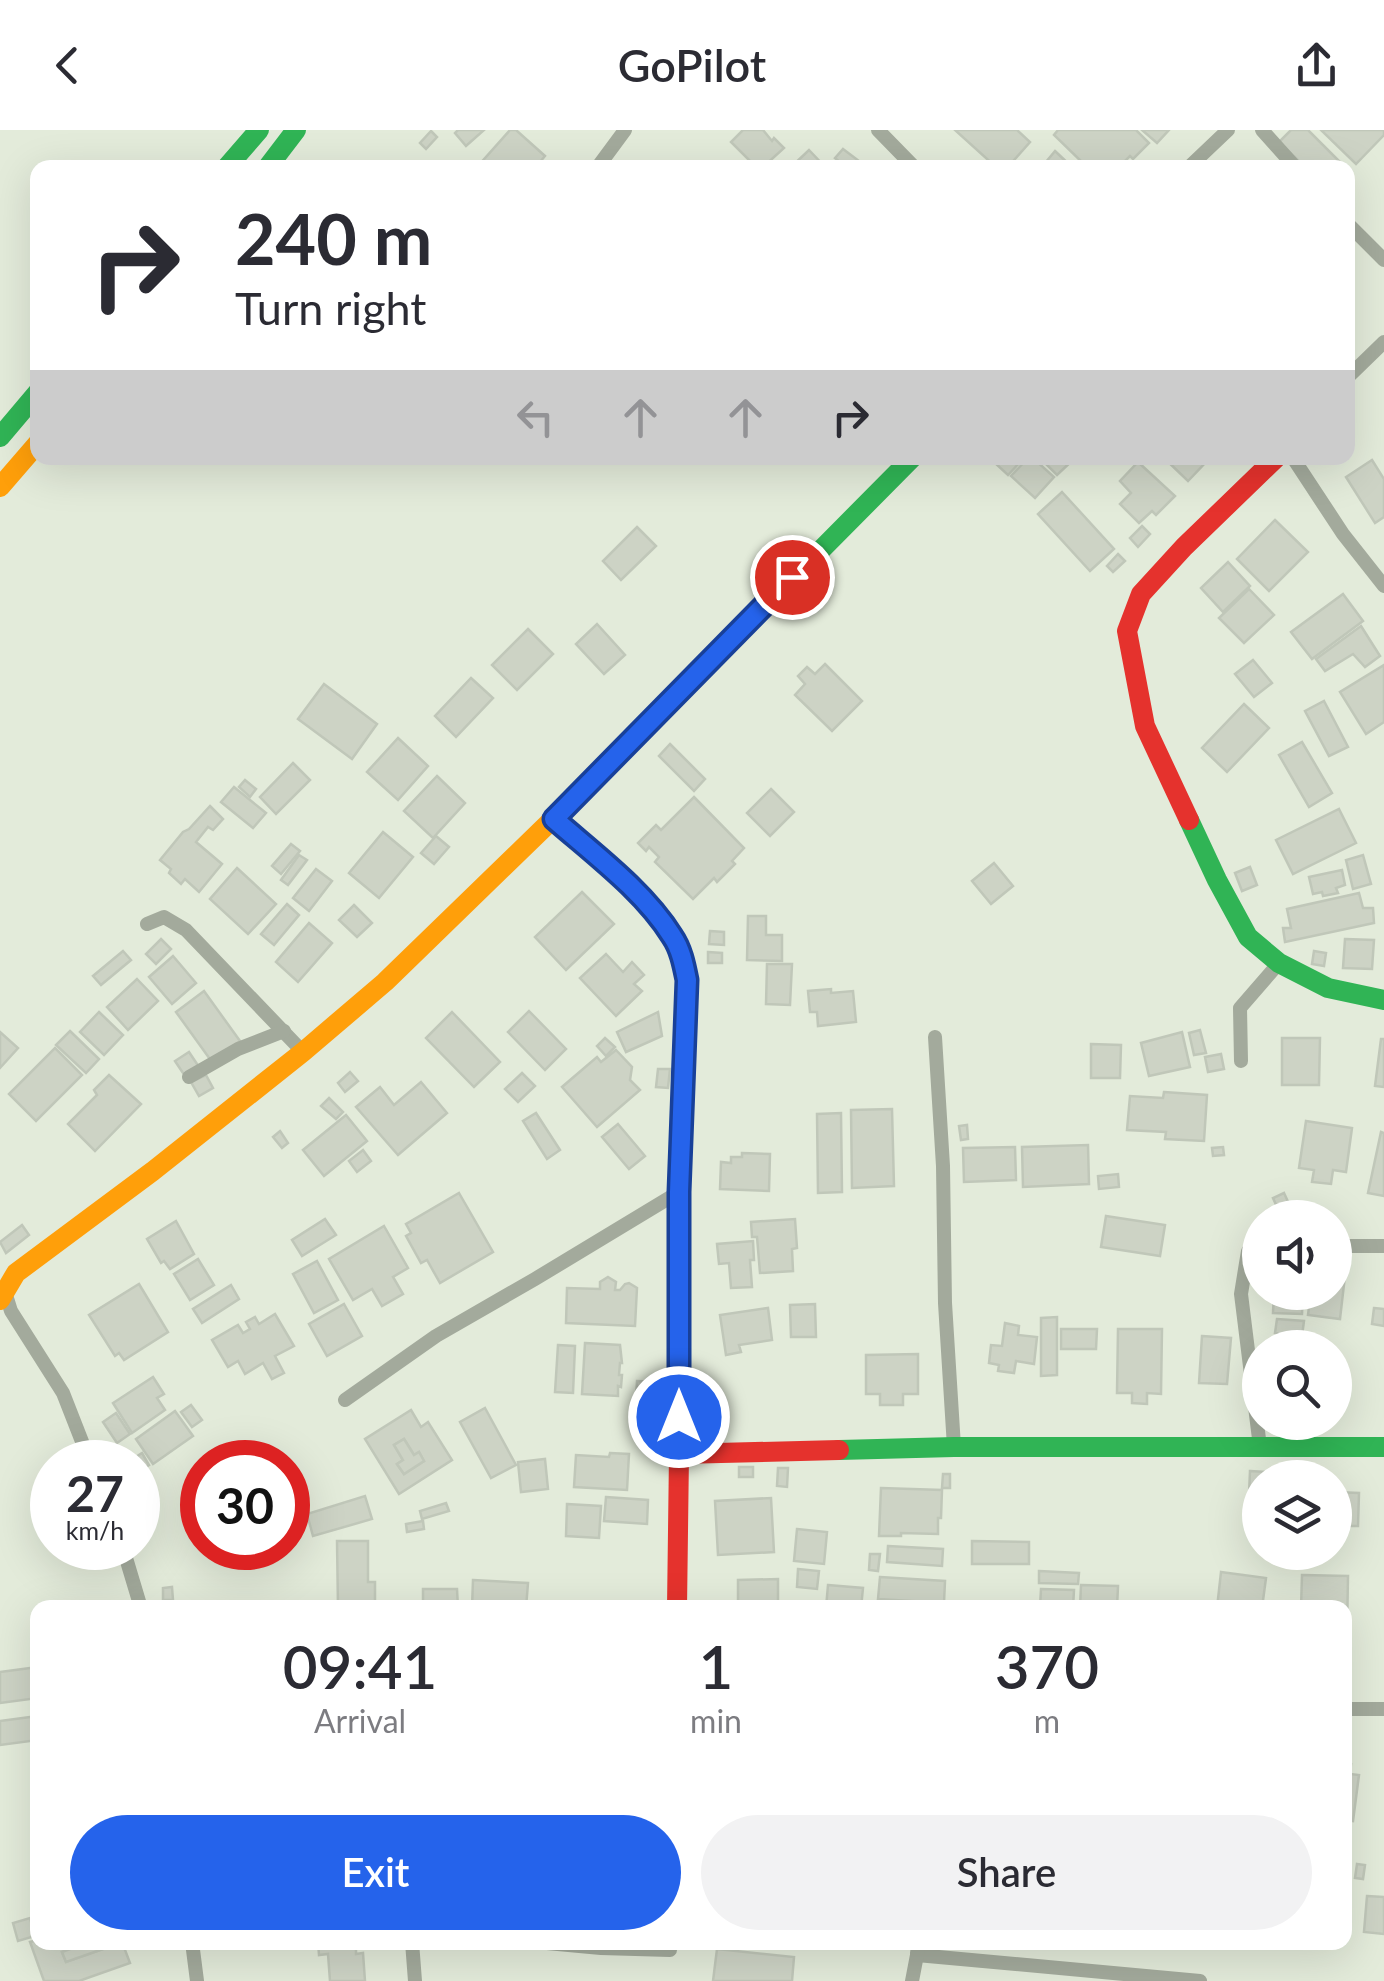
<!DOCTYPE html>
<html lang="en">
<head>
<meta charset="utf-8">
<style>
	:root { --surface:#fff; --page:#f2f2f3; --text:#2b2b33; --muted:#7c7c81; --accent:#2563eb }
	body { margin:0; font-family:Lato,sans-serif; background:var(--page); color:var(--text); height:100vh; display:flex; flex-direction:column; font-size:38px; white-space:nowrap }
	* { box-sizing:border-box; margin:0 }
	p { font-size:32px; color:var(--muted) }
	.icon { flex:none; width:55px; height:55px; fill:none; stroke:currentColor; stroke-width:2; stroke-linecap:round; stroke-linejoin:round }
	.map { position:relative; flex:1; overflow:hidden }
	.details { position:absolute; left:30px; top:1470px; width:1322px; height:350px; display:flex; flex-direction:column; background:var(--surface); border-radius:20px; box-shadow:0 10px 40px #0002 }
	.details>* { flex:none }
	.banner { position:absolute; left:30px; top:30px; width:1325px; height:305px; border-radius:20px; box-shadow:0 10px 40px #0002; background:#fff; color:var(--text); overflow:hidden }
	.fabs { position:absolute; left:1242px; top:1070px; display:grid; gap:20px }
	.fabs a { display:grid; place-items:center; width:110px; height:110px; border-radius:50%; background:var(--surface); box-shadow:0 10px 40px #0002; font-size:50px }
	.speed { position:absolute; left:30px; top:1310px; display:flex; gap:20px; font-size:50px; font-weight:700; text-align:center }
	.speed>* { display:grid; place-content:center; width:130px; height:130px; border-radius:50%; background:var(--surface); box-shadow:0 10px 40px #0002; line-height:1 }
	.speed small { font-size:25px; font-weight:400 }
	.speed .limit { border:15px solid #d22; background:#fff; color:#111 }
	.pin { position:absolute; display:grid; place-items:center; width:85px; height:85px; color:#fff; margin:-42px; border:5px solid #fff; border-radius:50%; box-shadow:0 2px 10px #0007 }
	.me { position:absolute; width:110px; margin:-55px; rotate:0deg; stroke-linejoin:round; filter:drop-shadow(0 0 8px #0008) }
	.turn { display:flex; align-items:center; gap:35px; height:210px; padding:0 40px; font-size:45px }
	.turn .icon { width:130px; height:130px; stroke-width:2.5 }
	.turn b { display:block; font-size:70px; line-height:85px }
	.lanes { display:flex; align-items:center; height:95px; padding:0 40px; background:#0003; justify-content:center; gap:50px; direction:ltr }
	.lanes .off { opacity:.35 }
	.eta { display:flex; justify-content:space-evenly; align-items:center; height:170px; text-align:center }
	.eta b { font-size:60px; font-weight:600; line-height:70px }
	.cta { display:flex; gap:20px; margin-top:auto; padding:20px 40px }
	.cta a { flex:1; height:115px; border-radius:60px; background:var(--accent); color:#fff; font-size:40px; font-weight:600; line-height:115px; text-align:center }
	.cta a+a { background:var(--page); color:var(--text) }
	header { display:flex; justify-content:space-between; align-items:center; height:130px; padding:0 40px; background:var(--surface); font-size:45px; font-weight:600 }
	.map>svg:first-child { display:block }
</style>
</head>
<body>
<header><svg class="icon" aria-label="back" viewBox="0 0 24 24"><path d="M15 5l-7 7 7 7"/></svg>GoPilot<svg class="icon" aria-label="share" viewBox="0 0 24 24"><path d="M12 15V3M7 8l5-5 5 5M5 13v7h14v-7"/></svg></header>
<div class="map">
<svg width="1384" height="1851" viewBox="0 0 1384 1851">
	<rect width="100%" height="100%" fill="#e3ebda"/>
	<g fill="#cdd3c5" stroke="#c0c7b9" stroke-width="2.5" fill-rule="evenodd">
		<polygon points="458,0 484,0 466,16 455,3"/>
		<polygon points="510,0 516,0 545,26 535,38 480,38 478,36"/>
		<polygon points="743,0 763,0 772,11 774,8 784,18 762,38 757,38 731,12"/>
		<polygon points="955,0 1017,0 1030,12 1007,38 997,38"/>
		<polygon points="1058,0 1136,0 1149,13 1133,29 1130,26 1123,33 1126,38 1088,38 1054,5"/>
		<polygon points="1142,0 1169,0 1157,13"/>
		<polygon points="1291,0 1308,0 1346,38 1306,38 1279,12"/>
		<polygon points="1321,0 1384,0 1384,5 1356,34"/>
		<polygon points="431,1 437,7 426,19 420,13"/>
		<polygon points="843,19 859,31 855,38 847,38 835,28"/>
		<polygon points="809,20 826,38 790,38"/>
		<polygon points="1055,21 1073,38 1041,38"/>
		<polygon points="1000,328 1024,328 1008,345 995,333"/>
		<polygon points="1028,328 1033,328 1054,347 1035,368 1011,346"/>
		<polygon points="1040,328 1075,328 1057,345"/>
		<polygon points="1164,328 1205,328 1208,330 1188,351"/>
		<polygon points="1372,330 1384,349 1384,387 1375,393 1346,347"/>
		<polygon points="1138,332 1175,366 1156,385 1152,381 1139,393 1120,374 1131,363 1120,351"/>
		<polygon points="1062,362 1114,419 1090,441 1038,384"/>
		<polygon points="1275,390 1308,422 1269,461 1237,429"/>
		<polygon points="1142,396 1150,404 1138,417 1130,408"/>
		<polygon points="637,397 656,416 621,450 603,431"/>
		<polygon points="1118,424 1125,431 1113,442 1107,436"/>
		<polygon points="1228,432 1250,456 1223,482 1201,458"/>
		<polygon points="1249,459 1274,485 1244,513 1219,488"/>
		<polygon points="1343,464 1363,491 1312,529 1291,502"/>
		<polygon points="597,494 625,525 604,544 576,514"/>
		<polygon points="1361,496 1380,526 1365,537 1353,524 1325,541 1316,529"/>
		<polygon points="528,499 553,524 517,560 492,535"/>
		<polygon points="1253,530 1272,553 1254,567 1235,544"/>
		<polygon points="825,534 862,571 832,601 795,565 805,554 798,546 807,537 815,544"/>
		<polygon points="1384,535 1384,592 1366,604 1340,562"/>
		<polygon points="471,548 493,568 456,607 435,586"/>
		<polygon points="324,554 377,594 352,629 298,589"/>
		<polygon points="1324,571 1348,617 1329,626 1305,581"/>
		<polygon points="1244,574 1269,598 1227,642 1202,618"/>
		<polygon points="398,608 428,636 398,670 367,642"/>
		<polygon points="1302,612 1332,663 1309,677 1279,625"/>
		<polygon points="670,614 705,649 694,661 659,626"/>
		<polygon points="293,633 310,650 276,684 260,667"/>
		<polygon points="437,646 465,673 433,708 404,681"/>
		<polygon points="245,650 256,659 250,667 239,657"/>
		<polygon points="234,657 266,683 253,698 221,672"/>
		<polygon points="771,659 794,682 770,706 747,683"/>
		<polygon points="694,667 744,718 732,731 735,734 717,752 714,748 693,769 655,732 659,727 649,717 646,721 638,713 656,695 661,700"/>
		<polygon points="210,676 223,689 213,700 208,697 196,712 222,734 199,762 185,749 181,754 169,743 171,739 160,730 183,702 189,699"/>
		<polygon points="1339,679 1356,713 1293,744 1276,710"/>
		<polygon points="383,702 413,727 379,768 349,743"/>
		<polygon points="436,706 449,717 434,734 421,723"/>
		<polygon points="291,714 300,721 281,744 272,736"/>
		<polygon points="299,725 307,730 288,755 281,750"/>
		<polygon points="1363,725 1371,754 1353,759 1346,730"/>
		<polygon points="994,733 1013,756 991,774 972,751"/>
		<polygon points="1250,737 1257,755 1242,761 1235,743"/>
		<polygon points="237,738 276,774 248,804 210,769"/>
		<polygon points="316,739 332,751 309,781 293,768"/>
		<polygon points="1342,740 1345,755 1336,758 1338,763 1323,766 1322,762 1313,764 1309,747"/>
		<polygon points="582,762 614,794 566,840 535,807"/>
		<polygon points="1359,763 1363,778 1373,778 1374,793 1285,812 1283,798 1291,798 1287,779"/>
		<polygon points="287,774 299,785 274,815 261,804"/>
		<polygon points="354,775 372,793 357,807 339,790"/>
		<polygon points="748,786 766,786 766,805 782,805 782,831 747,830"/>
		<polygon points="309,793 332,813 298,852 276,832"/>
		<polygon points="710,801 724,802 724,815 709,814"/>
		<polygon points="161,809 171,819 156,834 146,824"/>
		<polygon points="1345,809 1374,810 1372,839 1343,838"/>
		<polygon points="123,821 131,830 101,855 93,846"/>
		<polygon points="1314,821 1326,823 1324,836 1312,834"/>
		<polygon points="708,822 722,823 722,833 708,833"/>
		<polygon points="606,824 623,842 632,832 644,845 634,854 642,861 616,886 580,848"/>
		<polygon points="173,826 196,853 172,874 149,847"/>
		<polygon points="767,834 792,834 790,875 766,874"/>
		<polygon points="137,849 158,871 128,900 107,877"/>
		<polygon points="831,859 831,863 853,861 856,892 818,896 817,882 810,882 808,861"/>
		<polygon points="204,861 240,911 212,932 176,882"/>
		<polygon points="529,881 566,919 545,940 508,902"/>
		<polygon points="99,882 123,905 104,925 80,902"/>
		<polygon points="452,882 500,932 474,957 426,908"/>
		<polygon points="658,882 662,906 626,922 617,902"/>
		<polygon points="1200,900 1206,923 1194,925 1189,903"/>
		<polygon points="70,901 99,929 86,943 56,915"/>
		<polygon points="0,902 18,918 0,938"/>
		<polygon points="1182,902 1190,937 1149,946 1141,913"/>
		<polygon points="605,908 615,917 606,926 597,916"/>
		<polygon points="1282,908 1320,908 1319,955 1282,955"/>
		<polygon points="1381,909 1384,909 1384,957 1375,956"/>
		<polygon points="1091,914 1121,915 1120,948 1091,948"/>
		<polygon points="55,918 82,945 36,991 9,964"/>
		<polygon points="616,920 632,937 630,950 640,960 597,997 562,957 597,927 601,932"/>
		<polygon points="189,922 199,937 185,946 175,931"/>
		<polygon points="1221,924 1224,939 1208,942 1205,927"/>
		<polygon points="658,939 670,939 668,958 656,957"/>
		<polygon points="350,942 358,951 345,962 338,953"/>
		<polygon points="522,943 535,956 518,972 505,959"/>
		<polygon points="109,945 141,974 95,1021 68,994 97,965 94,960"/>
		<polygon points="206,945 213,958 199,966 191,952"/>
		<polygon points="421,952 447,983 398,1025 356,977 380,957 394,975"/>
		<polygon points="1164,962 1207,965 1204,1011 1165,1009 1166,1002 1127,1000 1130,966 1163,968"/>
		<polygon points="329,968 343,982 336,989 321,976"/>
		<polygon points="892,979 894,1056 852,1058 851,980"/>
		<polygon points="536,983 560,1020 547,1029 523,991"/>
		<polygon points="841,983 842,1062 818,1063 817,984"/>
		<polygon points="346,985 367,1011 324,1046 303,1020"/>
		<polygon points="1306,991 1352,998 1346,1042 1333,1040 1331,1054 1312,1052 1314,1040 1299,1038"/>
		<polygon points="618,994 645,1026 629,1039 602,1007"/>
		<polygon points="967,995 968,1009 961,1010 959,996"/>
		<polygon points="280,1001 288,1013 282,1018 273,1007"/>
		<polygon points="1381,1002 1384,1003 1384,1066 1368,1063"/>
		<polygon points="1088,1015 1089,1054 1023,1057 1022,1017"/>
		<polygon points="1015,1017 1016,1050 964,1052 963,1018"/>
		<polygon points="1223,1017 1224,1025 1213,1026 1212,1018"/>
		<polygon points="363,1020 371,1031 357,1042 349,1031"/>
		<polygon points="742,1023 770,1024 769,1061 720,1059 721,1032 731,1033 731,1027 742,1027"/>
		<polygon points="1118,1044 1119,1057 1099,1059 1098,1046"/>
		<polygon points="459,1063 493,1122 440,1153 427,1130 421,1133 406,1106 411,1103 406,1094"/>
		<polygon points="1284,1063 1295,1087 1293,1088 1282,1088 1273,1068"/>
		<polygon points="1106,1086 1165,1095 1160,1126 1101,1117"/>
		<polygon points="325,1089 336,1105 302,1126 292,1110"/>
		<polygon points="795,1089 797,1118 792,1119 793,1141 760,1143 757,1107 752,1107 751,1092"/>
		<polygon points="176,1091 194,1124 170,1139 164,1131 161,1133 147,1109"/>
		<polygon points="22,1095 29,1105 6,1123 0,1112"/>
		<polygon points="384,1096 408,1138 393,1147 403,1164 382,1176 372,1159 353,1170 329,1129"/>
		<polygon points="753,1111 754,1130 750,1130 752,1157 731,1158 729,1133 719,1134 717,1114"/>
		<polygon points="198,1129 214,1155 190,1170 174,1144"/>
		<polygon points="317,1131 338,1170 314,1183 293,1144"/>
		<polygon points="1335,1136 1346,1137 1340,1189 1308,1185 1311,1162 1335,1162"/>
		<polygon points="608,1147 616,1152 615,1160 620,1160 625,1154 629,1153 637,1158 635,1196 566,1193 567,1158 600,1159 600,1152"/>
		<polygon points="139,1154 168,1202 124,1230 119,1223 115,1226 89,1185"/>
		<polygon points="231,1155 239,1169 202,1193 193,1179"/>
		<polygon points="1274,1162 1303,1162 1302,1184 1273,1183"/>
		<polygon points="344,1174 362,1206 327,1226 309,1194"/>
		<polygon points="815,1174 816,1207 791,1207 790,1175"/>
		<polygon points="768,1178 772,1210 739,1215 741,1222 726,1225 720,1185"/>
		<polygon points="1374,1178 1384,1179 1384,1196 1372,1194"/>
		<polygon points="275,1184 294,1216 275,1226 284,1243 272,1249 263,1233 245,1244 238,1231 228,1237 212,1210 238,1195 243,1203 250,1199 246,1192 255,1187 259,1194"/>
		<polygon points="1057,1187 1057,1245 1041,1246 1041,1188"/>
		<polygon points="1277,1189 1304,1191 1302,1206 1275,1203"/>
		<polygon points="1005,1193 1019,1196 1018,1205 1037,1207 1034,1234 1016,1231 1014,1243 998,1241 999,1235 989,1233 991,1215 1002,1216"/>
		<polygon points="1061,1199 1097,1199 1096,1219 1061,1219"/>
		<polygon points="1118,1199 1162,1199 1161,1264 1147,1263 1147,1274 1132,1273 1132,1263 1117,1263"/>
		<polygon points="1202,1206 1231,1208 1227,1254 1199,1253"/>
		<polygon points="585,1213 620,1215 622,1233 620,1233 619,1245 622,1245 621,1257 618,1256 618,1266 582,1264"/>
		<polygon points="558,1215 575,1216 573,1263 555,1262"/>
		<polygon points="918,1224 918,1264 903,1264 903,1275 880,1275 880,1264 866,1264 866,1225"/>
		<polygon points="153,1247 164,1264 157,1268 165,1280 132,1303 113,1273"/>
		<polygon points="637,1251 659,1252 657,1280 643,1280 644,1268 636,1268"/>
		<polygon points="191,1275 202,1290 192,1297 181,1282"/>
		<polygon points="485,1278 516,1335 491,1348 460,1292"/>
		<path d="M411,1280L421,1297L428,1292L452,1330L399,1364L365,1309ZM404,1309L414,1325L419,1322L424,1331L404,1344L397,1334L403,1330L394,1315Z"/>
		<polygon points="175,1281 193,1306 153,1334 136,1309"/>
		<polygon points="116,1283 130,1304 117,1313 103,1292"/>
		<polygon points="404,1309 414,1325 419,1322 424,1331 404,1344 397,1334 403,1330 394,1315"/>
		<polygon points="142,1323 149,1335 138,1342 138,1332 128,1332"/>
		<polygon points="610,1323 629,1324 627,1360 574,1357 576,1325 609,1327"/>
		<polygon points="545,1329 548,1359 521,1362 518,1332"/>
		<rect x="739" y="1337" width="14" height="10"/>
		<polygon points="778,1338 788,1338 787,1357 777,1356"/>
		<polygon points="1250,1341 1286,1343 1285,1348 1260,1348 1260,1388 1248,1388"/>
		<polygon points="943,1344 950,1344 950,1358 942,1358"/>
		<polygon points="881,1358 942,1360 941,1388 938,1388 938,1404 901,1403 901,1406 879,1406"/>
		<polygon points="1335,1362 1359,1363 1358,1396 1335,1396"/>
		<polygon points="365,1366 372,1389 313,1406 307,1384"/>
		<polygon points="606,1367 648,1370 647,1394 604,1391"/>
		<polygon points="771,1368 774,1422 718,1425 715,1371"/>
		<polygon points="446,1373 449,1381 422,1389 420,1381"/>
		<polygon points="567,1374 601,1376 599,1408 566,1406"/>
		<polygon points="423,1391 424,1399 407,1402 406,1394"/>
		<polygon points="797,1399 827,1402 824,1434 794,1431"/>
		<polygon points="337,1411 368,1411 368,1452 375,1452 375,1478 338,1478"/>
		<polygon points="972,1411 1029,1412 1029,1434 972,1434"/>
		<polygon points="888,1416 943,1419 942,1436 887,1432"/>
		<polygon points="870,1424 880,1424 878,1441 869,1440"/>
		<polygon points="798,1439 819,1441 817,1459 797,1457"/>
		<polygon points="1039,1441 1079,1443 1078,1454 1039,1453"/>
		<polygon points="1221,1442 1266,1448 1262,1478 1217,1478"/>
		<polygon points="1302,1445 1348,1446 1347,1503 1345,1478 1301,1478"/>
		<polygon points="880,1447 945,1451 944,1473 878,1469"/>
		<polygon points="778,1449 778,1478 738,1478 738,1450"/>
		<polygon points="473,1450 528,1453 526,1478 472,1478"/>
		<polygon points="828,1455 863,1458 861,1478 826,1478"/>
		<polygon points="1081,1455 1118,1456 1117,1478 1080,1478"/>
		<polygon points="172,1457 173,1470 163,1470 163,1458"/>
		<polygon points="423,1459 457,1459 458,1478 423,1478"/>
		<polygon points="1041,1459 1074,1460 1073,1478 1040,1478"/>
		<rect x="187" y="1474" width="56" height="4"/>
		<polygon points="38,1537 38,1568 0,1573 0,1542"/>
		<polygon points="38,1586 38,1610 0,1615 0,1591"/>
		<polygon points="1345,1633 1351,1634 1350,1644 1359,1645 1353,1691 1345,1690"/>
		<polygon points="1357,1734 1365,1735 1363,1749 1355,1748"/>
		<polygon points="1367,1766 1384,1767 1384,1804 1364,1802"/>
		<polygon points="30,1788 35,1806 18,1811 13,1793"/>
		<polygon points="38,1810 38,1812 89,1812 62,1822 66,1832 106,1818 104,1812 122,1812 130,1833 79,1851 44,1851 30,1812"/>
		<polygon points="89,1812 104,1812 106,1818 66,1832 62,1822"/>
		<polygon points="318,1812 356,1812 356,1824 363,1823 365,1851 330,1851 328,1824 319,1825"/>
		<polygon points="717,1819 794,1827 792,1851 713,1851"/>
	</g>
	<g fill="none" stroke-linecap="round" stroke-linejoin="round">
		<g stroke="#a3aa9c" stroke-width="14">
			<polyline points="878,0 915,38"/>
			<polyline points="1262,0 1296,38"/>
			<polyline points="597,38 625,0"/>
			<polyline points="1188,38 1228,0"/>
			<polyline points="1348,94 1384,130"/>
			<polyline points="1348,247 1384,212"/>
			<polyline points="1293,328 1343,404 1384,456"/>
			<path d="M554,689C595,725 643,759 672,806C681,819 684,835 687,851L679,1062V1324"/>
			<polyline points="147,794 164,787 186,800 303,922"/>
			<polyline points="935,907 943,1036 945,1173 954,1317"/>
			<polyline points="1241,931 1240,878 1279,833"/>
			<polyline points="189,947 238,919 284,901"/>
			<polyline points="1260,1113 1248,1121 1241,1164 1260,1317"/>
			<polyline points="1335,1116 1384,1116"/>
			<polyline points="6,1165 11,1181 63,1263 90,1332"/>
			<polyline points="345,1270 436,1206 535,1149 679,1062"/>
			<polyline points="123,1418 141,1478"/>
			<polyline points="1345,1579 1384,1579"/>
			<polyline points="192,1812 197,1851"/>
			<polyline points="412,1812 415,1851"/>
			<polyline points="536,1812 601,1818 670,1820"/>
			<polyline points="917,1825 1200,1851"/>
			<polyline points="912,1851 917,1825 918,1812"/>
		</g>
		<g stroke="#30b455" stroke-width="20">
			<polyline points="226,38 259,0"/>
			<polyline points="267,38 296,0"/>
			<polyline points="0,307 38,262"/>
			<polyline points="591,652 912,328"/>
			<polyline points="1189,690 1217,750 1248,807 1279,833 1328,858 1384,870"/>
			<polyline points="839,1320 954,1317 1384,1317"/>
		</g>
		<g stroke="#ff9f0a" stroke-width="20">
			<polyline points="0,357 38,313"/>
			<polyline points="0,1170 16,1143 153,1041 303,922 385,852 591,652"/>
		</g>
		<g stroke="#e5322d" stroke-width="20">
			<polyline points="1189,690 1145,596 1127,501 1141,464 1184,417 1276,328"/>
			<polyline points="677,1478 679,1324 839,1320"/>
		</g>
	</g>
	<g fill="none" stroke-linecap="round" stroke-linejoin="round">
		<g stroke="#184099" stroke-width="25">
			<path id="route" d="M679,1287V1062L687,850C684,835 681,819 672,806C644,761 594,724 554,689L792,447"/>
		</g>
		<use href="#route" stroke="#2563eb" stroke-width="18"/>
	</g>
</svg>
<div class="fabs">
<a><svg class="icon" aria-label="sound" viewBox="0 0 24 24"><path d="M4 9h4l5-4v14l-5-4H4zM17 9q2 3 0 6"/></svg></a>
<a><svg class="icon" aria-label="search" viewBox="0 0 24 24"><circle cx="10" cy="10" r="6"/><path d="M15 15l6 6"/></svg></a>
<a><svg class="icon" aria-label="layers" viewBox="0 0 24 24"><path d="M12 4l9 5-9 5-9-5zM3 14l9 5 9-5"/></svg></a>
</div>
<div class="speed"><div>27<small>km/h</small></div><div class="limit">30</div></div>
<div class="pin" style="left:792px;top:447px;background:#d93025"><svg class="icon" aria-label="arrive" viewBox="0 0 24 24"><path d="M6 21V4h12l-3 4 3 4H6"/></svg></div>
<svg class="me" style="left:679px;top:1287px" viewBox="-20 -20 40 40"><circle r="17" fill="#2563eb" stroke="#fff" stroke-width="3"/><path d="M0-11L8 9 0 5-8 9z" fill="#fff"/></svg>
<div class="banner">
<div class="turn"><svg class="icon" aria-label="right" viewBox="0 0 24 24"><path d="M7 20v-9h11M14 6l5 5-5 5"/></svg><div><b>240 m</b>Turn right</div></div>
<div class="lanes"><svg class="icon off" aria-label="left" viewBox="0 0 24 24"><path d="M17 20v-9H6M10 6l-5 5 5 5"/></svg><svg class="icon off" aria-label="ahead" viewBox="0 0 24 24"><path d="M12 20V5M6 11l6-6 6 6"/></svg><svg class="icon off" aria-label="ahead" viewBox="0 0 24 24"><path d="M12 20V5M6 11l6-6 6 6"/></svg><svg class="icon" aria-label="right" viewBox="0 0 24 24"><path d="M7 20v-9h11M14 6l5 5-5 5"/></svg></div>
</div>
<section class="details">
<div class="eta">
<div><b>09:41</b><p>Arrival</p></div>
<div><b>1</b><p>min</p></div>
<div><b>370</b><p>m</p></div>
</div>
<div class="cta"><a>Exit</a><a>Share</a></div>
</section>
</div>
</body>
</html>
